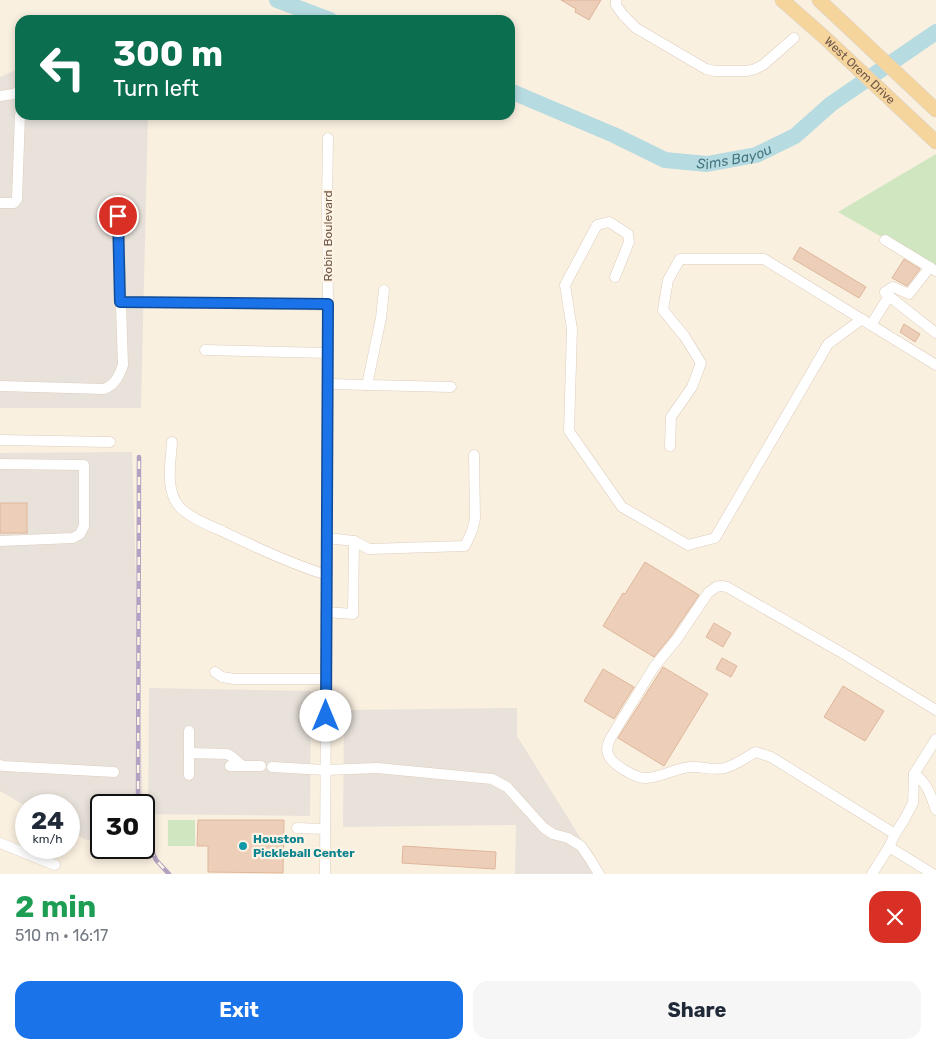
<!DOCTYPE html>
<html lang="en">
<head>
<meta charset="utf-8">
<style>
	:root { --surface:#fff; --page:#f6f6f7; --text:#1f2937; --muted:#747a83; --accent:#1a73e8 }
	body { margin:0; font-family:Rubik,sans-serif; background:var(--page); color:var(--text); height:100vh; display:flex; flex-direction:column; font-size:19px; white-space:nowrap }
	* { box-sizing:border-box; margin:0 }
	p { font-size:16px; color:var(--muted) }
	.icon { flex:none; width:28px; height:28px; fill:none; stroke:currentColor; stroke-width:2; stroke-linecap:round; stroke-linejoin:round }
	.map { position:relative; height:874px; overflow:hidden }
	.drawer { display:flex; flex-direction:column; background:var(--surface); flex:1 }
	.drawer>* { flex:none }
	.hud { position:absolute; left:15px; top:15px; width:500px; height:105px; border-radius:15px; box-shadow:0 2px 8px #0003; background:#0b6e4f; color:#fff; overflow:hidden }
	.speed { position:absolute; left:15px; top:794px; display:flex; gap:10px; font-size:25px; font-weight:700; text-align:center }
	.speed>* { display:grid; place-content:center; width:65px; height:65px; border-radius:50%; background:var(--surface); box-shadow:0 2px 8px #0003; line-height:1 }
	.speed small { font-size:12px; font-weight:400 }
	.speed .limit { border:2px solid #111; border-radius:8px; background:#fff; color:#111 }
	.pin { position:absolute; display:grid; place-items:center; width:42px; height:42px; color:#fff; margin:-21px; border:2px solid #fff; border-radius:50%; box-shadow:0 1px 5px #0007 }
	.me { position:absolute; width:55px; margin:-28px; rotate:0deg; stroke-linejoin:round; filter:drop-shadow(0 0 4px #0008) }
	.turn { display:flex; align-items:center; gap:18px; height:105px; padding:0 15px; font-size:22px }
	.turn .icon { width:65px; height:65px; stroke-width:2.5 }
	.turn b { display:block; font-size:35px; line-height:42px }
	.round { display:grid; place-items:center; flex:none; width:52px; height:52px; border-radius:15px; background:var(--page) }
	.head { display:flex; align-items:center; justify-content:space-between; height:85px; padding:0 15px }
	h1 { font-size:30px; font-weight:700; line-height:38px; color:#1e9e55 }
	.action { display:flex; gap:10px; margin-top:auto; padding:10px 15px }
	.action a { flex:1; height:58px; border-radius:15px; background:var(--accent); color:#fff; font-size:20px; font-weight:700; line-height:58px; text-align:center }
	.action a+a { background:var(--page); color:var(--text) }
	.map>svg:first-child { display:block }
</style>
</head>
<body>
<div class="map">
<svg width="936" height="874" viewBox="0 0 936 874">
	<rect width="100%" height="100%" fill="#faf0e0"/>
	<g fill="#e9e2db">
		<polygon points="20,68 20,115 148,115 141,408 0,408 0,77"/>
		<polygon points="132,452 143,805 101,805 101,843 84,839 69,830 69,805 26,805 26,806 0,791 0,453"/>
		<polygon points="149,688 311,691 310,816 148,814"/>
		<polygon points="517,708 517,736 603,874 515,874 516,825 343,827 344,710"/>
	</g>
	<g fill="#cfe6c0">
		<polygon points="936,154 936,268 838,212"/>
		<rect x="168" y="820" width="27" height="26"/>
	</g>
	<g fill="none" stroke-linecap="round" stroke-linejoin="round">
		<g stroke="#b6dbe1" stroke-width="16">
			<polyline points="277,0 330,20"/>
			<path id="s1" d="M510,91L614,135L665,160L707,164L756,155L795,136L831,104L936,32"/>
		</g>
	</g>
	<g fill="#edcfb9" stroke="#dfb69b">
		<polygon points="561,0 601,0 589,20 575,12 576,9"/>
		<polygon points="800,247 866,287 859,298 793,259"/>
		<polygon points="904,259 920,269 907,286 892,278"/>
		<polygon points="904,324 920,334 915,342 900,332"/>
		<rect x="0" y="503" width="27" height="30"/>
		<polygon points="645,562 699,595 671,636 654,657 603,626 623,593 625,594"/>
		<polygon points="714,623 731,633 723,647 706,637"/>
		<polygon points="722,658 737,666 731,677 716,669"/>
		<polygon points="663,667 708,694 664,766 618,738"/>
		<polygon points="603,669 634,687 614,719 584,701"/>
		<polygon points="843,686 884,711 865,741 824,717"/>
		<polygon points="198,820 284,820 283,873 208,872 208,846 197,846"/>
		<polygon points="403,846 496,852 495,869 402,863"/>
	</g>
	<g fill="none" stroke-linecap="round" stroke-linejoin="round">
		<g stroke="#ddcdbd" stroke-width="11">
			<g id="minor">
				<polyline points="616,0 616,5 623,15 636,28 706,69 715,71 747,71 755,69 763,65 794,38"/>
				<polyline points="0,96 13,94 20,91"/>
				<polyline points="0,203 14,203 17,199 20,115"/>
				<polyline points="885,240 936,271"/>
				<polyline points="930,267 909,294 893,287 885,292 885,293 936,333"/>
				<polyline points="615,277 629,242 628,234 609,222 597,225 565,285 572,329 569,431 622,507 688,545 715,538 828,344 862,319"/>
				<polyline points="121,302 328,305"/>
				<polyline points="871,325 889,296"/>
				<polyline points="205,350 328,353"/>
				<polyline points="328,384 451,387"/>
				<polyline points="367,385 381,318 384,290"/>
				<path d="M0,386L104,389C115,385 119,376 123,365L118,216"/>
				<polyline points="0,440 110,442"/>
				<path d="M172,442C171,461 165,488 178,505C187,517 211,526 224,532C257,548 291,564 327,575"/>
				<polyline points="670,446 671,417 692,387 701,363 685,337 663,310 668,280 680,259 764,259 936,365"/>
				<polyline points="0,464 84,465 84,526 80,534 73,538 0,541"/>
				<polyline points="354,541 369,549 465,546 472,531 475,519 474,455"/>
				<polyline points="326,612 353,614 354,541 327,538"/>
				<polyline points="215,672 222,677 234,679 326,679"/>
				<polyline points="189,753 227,754 231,756 243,766"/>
				<polyline points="0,765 3,766 114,772"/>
				<polyline points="230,766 261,766"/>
				<polyline points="272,767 325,770 377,768 492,779 507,787 544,828 553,834 568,838 581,846 590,859 599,874"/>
				<path d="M914,774C928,783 930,795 936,810"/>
				<polyline points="189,775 189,731"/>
				<polyline points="297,828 325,829"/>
				<polyline points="895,834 904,820 913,803 914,774 936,739"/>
				<polyline points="0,843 55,865"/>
				<polyline points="889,847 933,874"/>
				<polyline points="325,874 328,305 327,201 328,138"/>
				<path d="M872,874L889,847L895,834L771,757L756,752C746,757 736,765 725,768C713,771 702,766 690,767C676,768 657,779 645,778C635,778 611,764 608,754C606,748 608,744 610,739L654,667L677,639L708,593L716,587L721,586L727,587L844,654L936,710"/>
			</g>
		</g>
		<g stroke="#dad3d0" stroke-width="15">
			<g id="major">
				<path id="s2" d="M782,0L823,36L936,142"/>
				<polyline points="819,0 936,110"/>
			</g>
		</g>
		<use href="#minor" stroke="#fff" stroke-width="10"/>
		<use href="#major" stroke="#f5d59c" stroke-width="14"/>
		<g stroke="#b3a1c1" stroke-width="4.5">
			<g id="rail">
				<polyline points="138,805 139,457"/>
				<polyline points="144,834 156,860 169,874"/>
			</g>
		</g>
		<use href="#rail" stroke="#fef4e5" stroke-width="2.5" stroke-dasharray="8" stroke-linecap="butt"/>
	</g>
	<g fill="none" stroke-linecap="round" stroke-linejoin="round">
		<g stroke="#114b97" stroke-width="12">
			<polyline id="route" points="118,216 120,302 328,304 326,716"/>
		</g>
		<use href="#route" stroke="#1a73e8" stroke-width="9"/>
	</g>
	<circle fill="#0f9aa8" stroke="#fef4e5" stroke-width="2" cx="243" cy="846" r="5"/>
	<g text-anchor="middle" stroke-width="4.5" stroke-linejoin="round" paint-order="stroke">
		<g font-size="12" fill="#6f5749" stroke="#fef4e5">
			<text dy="4" stroke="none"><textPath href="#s2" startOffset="105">West Orem Drive</textPath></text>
			<text transform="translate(328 236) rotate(-90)" y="4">Robin Boulevard</text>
		</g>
		<g font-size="12" font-weight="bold" fill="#0d838f" stroke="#fef4e5" text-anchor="start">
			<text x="253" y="843">Houston<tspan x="253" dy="14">Pickleball Center</tspan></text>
		</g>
		<g font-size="14" font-style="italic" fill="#457681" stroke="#fef4e5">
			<text dy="5" stroke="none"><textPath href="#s1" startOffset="240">Sims Bayou</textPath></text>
		</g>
	</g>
</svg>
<div class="speed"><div>24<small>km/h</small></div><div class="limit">30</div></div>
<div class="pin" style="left:118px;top:216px;background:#d93025"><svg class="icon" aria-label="arrive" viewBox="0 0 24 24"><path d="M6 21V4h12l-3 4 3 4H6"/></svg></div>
<svg class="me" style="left:326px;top:716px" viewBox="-20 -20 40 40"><circle r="19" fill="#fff"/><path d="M0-13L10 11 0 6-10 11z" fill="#1a73e8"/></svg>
<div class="hud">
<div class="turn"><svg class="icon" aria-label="left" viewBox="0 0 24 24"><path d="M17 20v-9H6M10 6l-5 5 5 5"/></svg><div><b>300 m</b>Turn left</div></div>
</div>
</div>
<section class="drawer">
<div class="head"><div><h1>2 min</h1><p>510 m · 16:17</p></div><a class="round" style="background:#d93025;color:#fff"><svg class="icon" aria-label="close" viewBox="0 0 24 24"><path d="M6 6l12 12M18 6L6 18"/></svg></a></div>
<div class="action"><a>Exit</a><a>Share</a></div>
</section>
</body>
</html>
